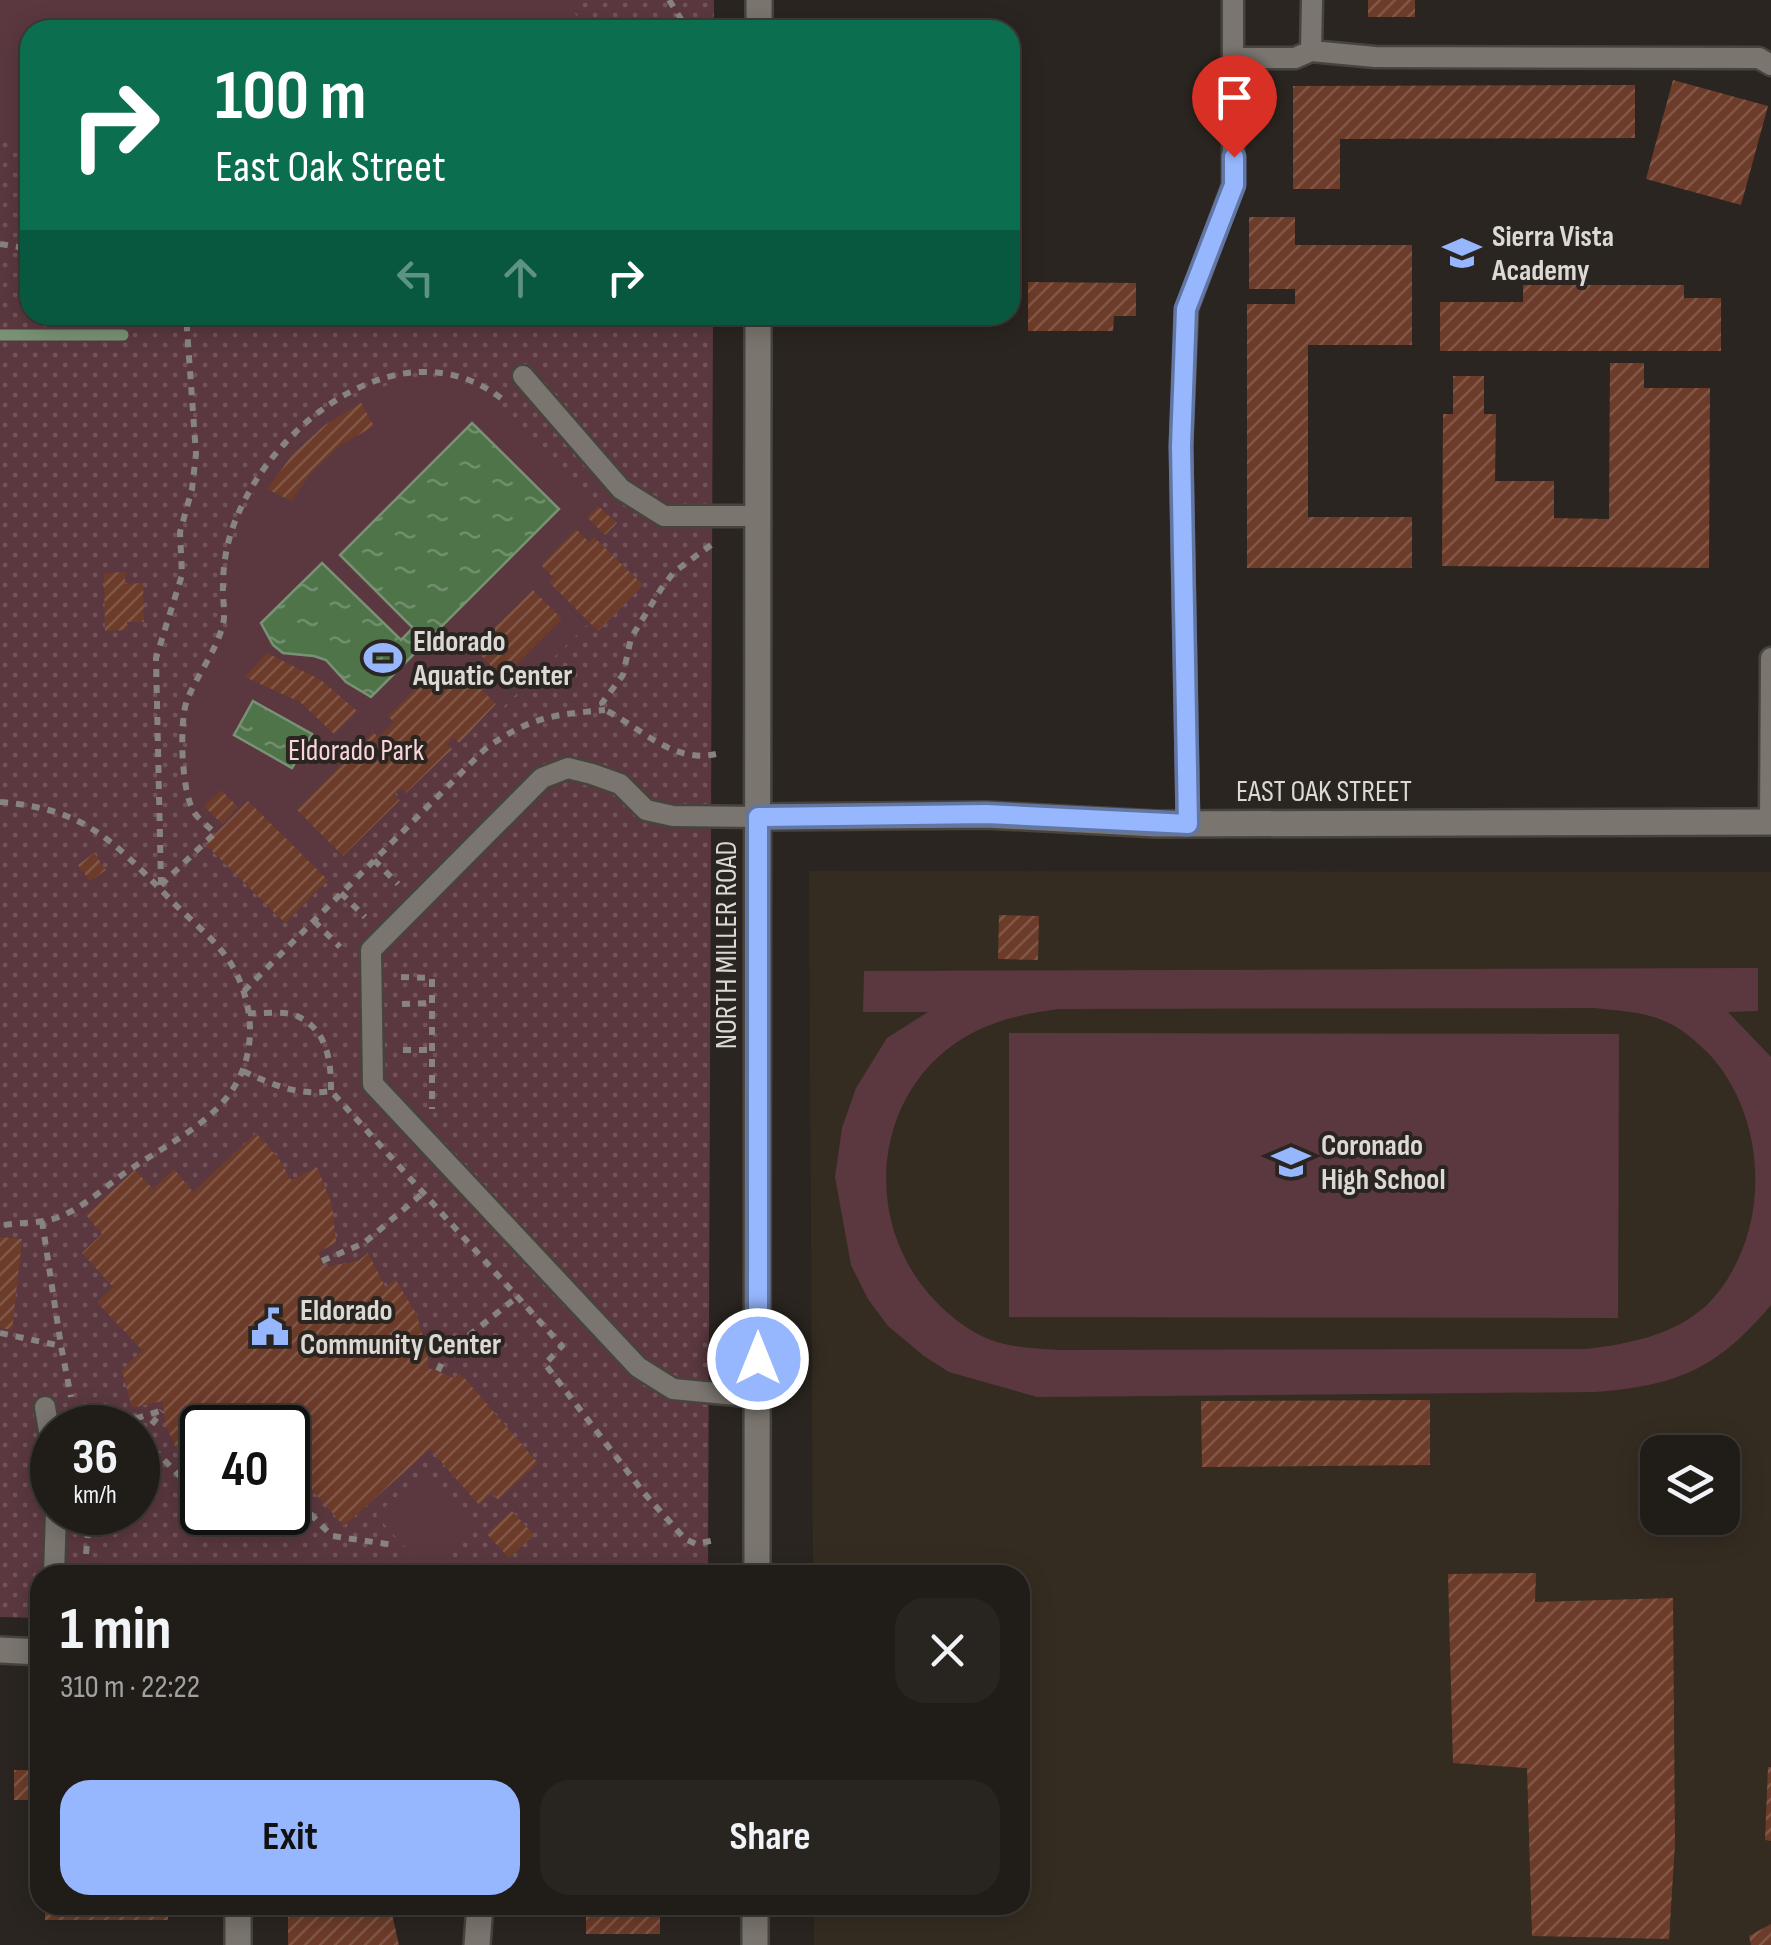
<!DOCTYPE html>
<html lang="en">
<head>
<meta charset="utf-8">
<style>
	:root { --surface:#201c18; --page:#282521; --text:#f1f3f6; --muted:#a2a1a2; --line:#3d3a37; --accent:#96b6fd }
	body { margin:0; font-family:"Sofia Sans Condensed",sans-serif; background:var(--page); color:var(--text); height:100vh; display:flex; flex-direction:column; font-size:38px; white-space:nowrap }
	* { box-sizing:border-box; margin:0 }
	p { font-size:32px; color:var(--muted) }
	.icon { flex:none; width:55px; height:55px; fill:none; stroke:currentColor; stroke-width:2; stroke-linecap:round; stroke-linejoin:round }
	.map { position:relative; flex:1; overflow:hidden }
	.drawer { position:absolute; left:30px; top:1565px; width:1000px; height:350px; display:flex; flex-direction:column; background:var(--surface); border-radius:30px; box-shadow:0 5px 25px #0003,0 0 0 2px var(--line) }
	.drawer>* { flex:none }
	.top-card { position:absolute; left:20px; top:20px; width:1000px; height:305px; border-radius:30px; box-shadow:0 5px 25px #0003,0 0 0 2px var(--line); background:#0b6e4f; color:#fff; overflow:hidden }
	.fabs { position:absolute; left:1640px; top:1435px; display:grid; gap:20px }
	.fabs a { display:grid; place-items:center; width:100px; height:100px; border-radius:20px; background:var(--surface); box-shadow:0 5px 25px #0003,0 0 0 2px var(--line); font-size:50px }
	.speed { position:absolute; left:30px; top:1405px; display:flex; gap:20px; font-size:50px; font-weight:700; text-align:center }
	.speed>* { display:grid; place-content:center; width:130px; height:130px; border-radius:50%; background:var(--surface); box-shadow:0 5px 25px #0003,0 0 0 2px var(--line); line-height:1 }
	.speed small { font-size:25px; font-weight:400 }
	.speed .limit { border:5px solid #111; border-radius:15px; background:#fff; color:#111 }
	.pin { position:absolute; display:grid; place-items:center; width:85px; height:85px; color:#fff; margin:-102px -42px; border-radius:50% 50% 50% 0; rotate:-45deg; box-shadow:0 0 10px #0007 }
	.pin .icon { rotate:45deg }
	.me { position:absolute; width:110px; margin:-55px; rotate:0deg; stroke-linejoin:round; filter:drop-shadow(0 0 8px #0008) }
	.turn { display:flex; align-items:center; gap:35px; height:210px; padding:0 30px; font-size:45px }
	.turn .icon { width:130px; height:130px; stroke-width:2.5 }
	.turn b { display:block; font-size:70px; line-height:85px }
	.lanes { display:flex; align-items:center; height:95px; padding:0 30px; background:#0003; justify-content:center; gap:50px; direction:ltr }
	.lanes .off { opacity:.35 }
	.round { display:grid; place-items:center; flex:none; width:105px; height:105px; border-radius:30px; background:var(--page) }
	.summary { display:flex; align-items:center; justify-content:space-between; height:170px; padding:0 30px }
	h1 { font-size:60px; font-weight:700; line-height:75px }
	.action { display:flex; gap:20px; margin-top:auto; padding:20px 30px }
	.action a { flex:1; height:115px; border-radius:30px; background:var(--accent); color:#111; font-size:40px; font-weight:700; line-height:115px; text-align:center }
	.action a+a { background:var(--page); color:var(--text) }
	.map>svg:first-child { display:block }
</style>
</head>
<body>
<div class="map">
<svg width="1771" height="1945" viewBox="0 0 1771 1945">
	<defs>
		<pattern id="park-dots" width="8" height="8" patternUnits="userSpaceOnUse" patternTransform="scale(2.5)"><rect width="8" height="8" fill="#5b383f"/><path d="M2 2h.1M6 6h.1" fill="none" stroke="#72545a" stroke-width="1.8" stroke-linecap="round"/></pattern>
		<pattern id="water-ripples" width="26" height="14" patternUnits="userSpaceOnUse" patternTransform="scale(2.5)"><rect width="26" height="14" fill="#4f744a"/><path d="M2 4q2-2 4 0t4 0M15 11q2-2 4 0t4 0" fill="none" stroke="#708e6c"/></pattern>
		<pattern id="building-hatch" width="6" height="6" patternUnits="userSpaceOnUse" patternTransform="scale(2.5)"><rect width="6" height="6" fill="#6d3b29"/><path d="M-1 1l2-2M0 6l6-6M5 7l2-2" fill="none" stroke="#815747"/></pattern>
	</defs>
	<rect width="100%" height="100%" fill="#2a2520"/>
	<path fill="#352c21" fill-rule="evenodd" d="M809,871L1771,872V1945H814V1905H1020V1575H813ZM1658,1452H1722V1518H1658Z"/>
	<path fill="url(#park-dots)" fill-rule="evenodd" d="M0,0H714V30H30V315H713L708,1575H40V1618L0,1617ZM52,1428H138V1512H52ZM202,1428H288V1512H202Z"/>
	<g fill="#5b383f" fill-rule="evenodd">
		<polygon points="0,0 566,0 586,30 30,30 30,156 0,135"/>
		<path d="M439,377L471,385L499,403L617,523L599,542L643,585L598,631L589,623L501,709L496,705L459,743L453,738L447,744L452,749L406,793L401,789L395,794L400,800L343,856L334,848L315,867L328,880L285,923L205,844L219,829C212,823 202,816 196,808C180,783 188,691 204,666C215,650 228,641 231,621C235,598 228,575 233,552C255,451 337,383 439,377Z"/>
		<path d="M1758,968V1011L1728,1012L1771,1057V1305C1717,1369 1677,1386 1594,1392L1037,1397L949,1372L924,1356L888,1326L868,1299L851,1265L835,1177L842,1128L856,1088L887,1038L928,1012H863L864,971ZM1595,1008C1618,1011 1640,1011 1662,1020C1681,1027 1697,1042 1711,1056C1771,1124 1771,1241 1706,1306C1672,1336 1628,1344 1586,1349L1058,1350C1035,1348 1013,1348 991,1340C957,1327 925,1295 908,1264C865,1186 886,1084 965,1037C994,1020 1026,1013 1059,1009Z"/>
		<polygon points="1009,1033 1619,1034 1618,1318 1009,1317"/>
		<polygon points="426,1470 474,1523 424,1568 376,1515"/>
	</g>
	<g fill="url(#water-ripples)" stroke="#799274" stroke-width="2.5">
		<polygon points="472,423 559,509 371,697 346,682 326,660 314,656 283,653 273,645 261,623 322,563 401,640 413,628 340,555"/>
		<polygon points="253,701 312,734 292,768 234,735"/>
	</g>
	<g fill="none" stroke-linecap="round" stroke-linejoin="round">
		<polyline stroke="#799274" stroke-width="11" points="0,335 123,335"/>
	</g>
	<g fill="url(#building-hatch)">
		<rect x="1368" y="0" width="47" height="17"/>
		<polygon points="1673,80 1768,106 1741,205 1646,179"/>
		<polygon points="1635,85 1635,138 1340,139 1340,189 1293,189 1293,86"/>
		<polygon points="1249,217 1295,217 1295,245 1412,245 1412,345 1308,345 1308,517 1412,517 1412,568 1247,568 1247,304 1295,304 1295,289 1249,289"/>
		<polygon points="1028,282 1136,283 1136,316 1114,316 1113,331 1028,331"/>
		<polygon points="1523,285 1684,285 1684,298 1721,298 1721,351 1440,351 1440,302 1523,302"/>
		<polygon points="1610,363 1644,363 1644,388 1710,388 1709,568 1442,566 1443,414 1453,414 1453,376 1484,376 1484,414 1496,414 1495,481 1554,481 1554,518 1609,519"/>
		<polygon points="361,403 374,426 341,445 311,473 291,501 267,489 293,454 325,425"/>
		<polygon points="598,506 617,523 605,535 587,517"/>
		<polygon points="576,529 589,542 594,537 643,585 598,631 549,582 554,578 541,565"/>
		<polygon points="125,572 125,584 143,583 144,622 127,622 127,630 105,631 104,573"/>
		<polygon points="533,590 562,619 503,678 474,648"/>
		<polygon points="267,653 321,680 357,711 334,734 300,702 245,677"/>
		<polygon points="461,669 496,704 459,743 453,737 447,744 452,749 406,793 401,788 394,795 400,800 343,856 297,810 373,732 378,737 394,722 388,716 429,675 442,688"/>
		<polygon points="221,790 238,807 222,824 204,806"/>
		<polygon points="248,801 328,880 285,923 205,844"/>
		<polygon points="94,853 106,870 90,881 78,865"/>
		<polygon points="999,915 1039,916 1038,960 998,959"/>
		<polygon points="256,1133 280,1160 291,1180 317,1167 332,1205 336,1242 318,1253 325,1267 358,1261 368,1253 386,1288 395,1279 417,1315 429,1363 426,1367 454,1378 460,1373 538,1463 498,1500 492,1493 479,1505 430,1449 344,1526 288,1463 288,1428 202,1428 202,1475 188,1453 181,1459 166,1426 162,1401 132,1408 122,1370 142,1350 97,1302 113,1287 82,1253 102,1234 86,1215 135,1170 153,1189 174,1169 193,1192"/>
		<polygon points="0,1237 22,1239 12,1330 0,1328"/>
		<polygon points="1430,1400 1430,1465 1202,1467 1201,1401"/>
		<polygon points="512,1511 534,1535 509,1558 487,1534"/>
		<polygon points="1536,1573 1535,1602 1673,1598 1675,1843 1669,1939 1532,1936 1527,1768 1453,1763 1448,1574"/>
		<polygon points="1768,1767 1771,1767 1771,1841 1765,1840"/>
		<rect x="14" y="1770" width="26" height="30"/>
		<rect x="45" y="1905" width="123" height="15"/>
		<polygon points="318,1905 390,1905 399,1945 288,1945 288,1907 312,1910"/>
		<rect x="586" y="1905" width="74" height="29"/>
		<polygon points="1771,1924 1771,1945 1751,1945 1749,1936"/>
	</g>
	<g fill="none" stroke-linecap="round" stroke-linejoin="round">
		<g stroke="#47443e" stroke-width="25">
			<g id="service">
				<polyline points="1311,51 1312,0"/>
				<polyline points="1233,58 1295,58 1311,51 1375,57 1759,58 1771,65"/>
				<polyline points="523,376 621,489 664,516 757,516"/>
				<polyline points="1770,822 1771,658"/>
				<polyline points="1188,824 1181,445 1187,309 1233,185 1233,0"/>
				<polyline points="757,1397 673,1389 638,1367 373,1084 371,950 542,778 568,768 592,774 620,784 646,810 673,816 758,817"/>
				<polyline points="45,1407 52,1449"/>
				<polyline points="54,1575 56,1512"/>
			</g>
		</g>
		<g stroke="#47443e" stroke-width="30">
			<g id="minor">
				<polyline points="0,1650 40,1652"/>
				<polyline points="238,1905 238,1945"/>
				<polyline points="477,1945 480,1905"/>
			</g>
		</g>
		<g stroke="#47443e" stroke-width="30">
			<g id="tertiary">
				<polyline points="759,30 759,0"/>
				<polyline points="758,817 986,815 1156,824 1771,822"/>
				<polyline points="757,1575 758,315"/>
				<polyline points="755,1945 755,1905"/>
			</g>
		</g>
		<g stroke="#87837f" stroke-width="6" stroke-dasharray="8 8" stroke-linecap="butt">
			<polyline points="669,0 688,30"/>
			<polyline points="0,244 30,249"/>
			<path d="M711,545L674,572L661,589L631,638L623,675L602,703L605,710C640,727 673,764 716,754"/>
			<path d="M0,802C84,809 110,838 167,896C188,919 219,941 234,969C244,987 249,1007 250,1027C251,1106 186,1132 129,1170C104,1187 82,1210 53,1219C35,1224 17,1222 0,1226"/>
			<polyline points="374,860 398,884"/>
			<path d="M161,885L215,833C208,826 198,819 194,812C181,791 179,722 187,700C197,675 217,650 223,624C226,613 222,598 223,586C223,563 227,541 236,519C275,421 406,320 506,402"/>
			<polyline points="161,885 156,658 182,575 180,532 192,489 196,454 186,315"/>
			<polyline points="341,893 365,917"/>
			<polyline points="314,921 340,947"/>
			<polyline points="401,977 432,978 432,1109"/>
			<path d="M244,991L485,749C530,717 551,715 605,710"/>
			<polyline points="402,1004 432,1003"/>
			<path d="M248,1013C262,1014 284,1010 297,1016C328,1030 331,1062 331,1091"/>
			<polyline points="403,1050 432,1050"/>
			<path d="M243,1071C273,1085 298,1096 331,1091L562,1346L545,1364L644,1493L685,1539L696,1544L715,1540"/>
			<polyline points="42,1221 61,1346"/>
			<polyline points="322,1261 364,1243 423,1193"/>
			<polyline points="0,1333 61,1346 71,1397"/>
			<polyline points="438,1371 446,1354 517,1297"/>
			<polyline points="105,1428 163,1410"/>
			<polyline points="142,1437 202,1499"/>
			<polyline points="142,1437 162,1411"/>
			<polyline points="288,1491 332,1536 394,1545"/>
			<polyline points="86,1554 90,1512"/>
		</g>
		<use href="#service" stroke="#7a756e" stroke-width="20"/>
		<use href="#minor" stroke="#7a756e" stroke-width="25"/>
		<use href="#tertiary" stroke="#7a756e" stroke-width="25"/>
	</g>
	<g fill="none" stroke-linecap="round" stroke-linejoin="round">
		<g stroke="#6276a4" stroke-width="25">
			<polyline id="route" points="758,1359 758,817 986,814 1188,824 1181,446 1186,309 1234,185 1234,157"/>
		</g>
		<use href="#route" stroke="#96b6fd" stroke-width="18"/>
	</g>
	<defs>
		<g id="school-bare" transform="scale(3)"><path d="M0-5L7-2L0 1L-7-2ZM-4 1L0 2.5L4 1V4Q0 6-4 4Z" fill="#96b6fd" stroke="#2a2520" stroke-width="2.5" paint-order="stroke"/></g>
		<g id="stadium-bare" transform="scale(3)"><path d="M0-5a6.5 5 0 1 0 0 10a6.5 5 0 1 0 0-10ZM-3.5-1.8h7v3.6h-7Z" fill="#96b6fd" stroke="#2a2520" stroke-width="2.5" paint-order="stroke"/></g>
		<g id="civic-bare" transform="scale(3)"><path d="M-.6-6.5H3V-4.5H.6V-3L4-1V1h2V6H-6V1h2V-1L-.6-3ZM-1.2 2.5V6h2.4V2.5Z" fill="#96b6fd" stroke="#2a2520" stroke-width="2.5" paint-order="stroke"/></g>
	</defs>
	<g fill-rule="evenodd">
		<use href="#school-bare" x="1462" y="253"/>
		<use href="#stadium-bare" x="383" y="658"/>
		<use href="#school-bare" x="1291" y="1162"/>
		<use href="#civic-bare" x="270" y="1327"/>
	</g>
	<g text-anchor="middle" stroke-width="8" stroke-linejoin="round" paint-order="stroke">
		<g font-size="30" font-weight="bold" fill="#dcd9d5" stroke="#2a2520" text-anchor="start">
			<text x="1492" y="246">Sierra Vista<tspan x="1492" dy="34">Academy</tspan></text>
			<text x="413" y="651">Eldorado<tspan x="413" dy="34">Aquatic Center</tspan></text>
			<text x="1321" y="1155">Coronado<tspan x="1321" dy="34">High School</tspan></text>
			<text x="300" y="1320">Eldorado<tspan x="300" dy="34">Community Center</tspan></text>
		</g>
		<g font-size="30" fill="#f9d4da" stroke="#2a2520">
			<text x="356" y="760">Eldorado Park</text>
		</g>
		<g font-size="30" fill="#dcd9d5" stroke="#2a2520">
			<text x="1324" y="801">EAST OAK STREET</text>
			<text transform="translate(726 945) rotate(-90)" y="10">NORTH MILLER ROAD</text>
		</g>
	</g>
</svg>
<div class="fabs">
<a><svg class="icon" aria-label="layers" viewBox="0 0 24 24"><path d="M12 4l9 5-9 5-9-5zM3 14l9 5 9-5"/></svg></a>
</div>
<div class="speed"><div>36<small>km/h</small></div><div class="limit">40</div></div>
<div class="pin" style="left:1234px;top:157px;background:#d93025"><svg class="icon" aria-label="arrive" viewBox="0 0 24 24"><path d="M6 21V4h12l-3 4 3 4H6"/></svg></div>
<svg class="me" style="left:758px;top:1359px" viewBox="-20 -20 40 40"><circle r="17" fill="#96b6fd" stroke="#fff" stroke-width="3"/><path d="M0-11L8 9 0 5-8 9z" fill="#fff"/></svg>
<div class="top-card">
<div class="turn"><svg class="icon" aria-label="right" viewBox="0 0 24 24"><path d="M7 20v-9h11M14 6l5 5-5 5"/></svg><div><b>100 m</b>East Oak Street</div></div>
<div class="lanes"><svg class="icon off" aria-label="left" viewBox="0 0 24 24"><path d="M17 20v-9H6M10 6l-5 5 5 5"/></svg><svg class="icon off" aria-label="ahead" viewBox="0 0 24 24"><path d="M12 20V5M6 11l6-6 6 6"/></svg><svg class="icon" aria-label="right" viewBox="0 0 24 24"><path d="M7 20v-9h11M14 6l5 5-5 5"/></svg></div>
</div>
<section class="drawer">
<div class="summary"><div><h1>1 min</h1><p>310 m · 22:22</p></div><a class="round"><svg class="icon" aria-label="close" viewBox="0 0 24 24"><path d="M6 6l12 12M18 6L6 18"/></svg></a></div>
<div class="action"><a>Exit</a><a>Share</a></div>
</section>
</div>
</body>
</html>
